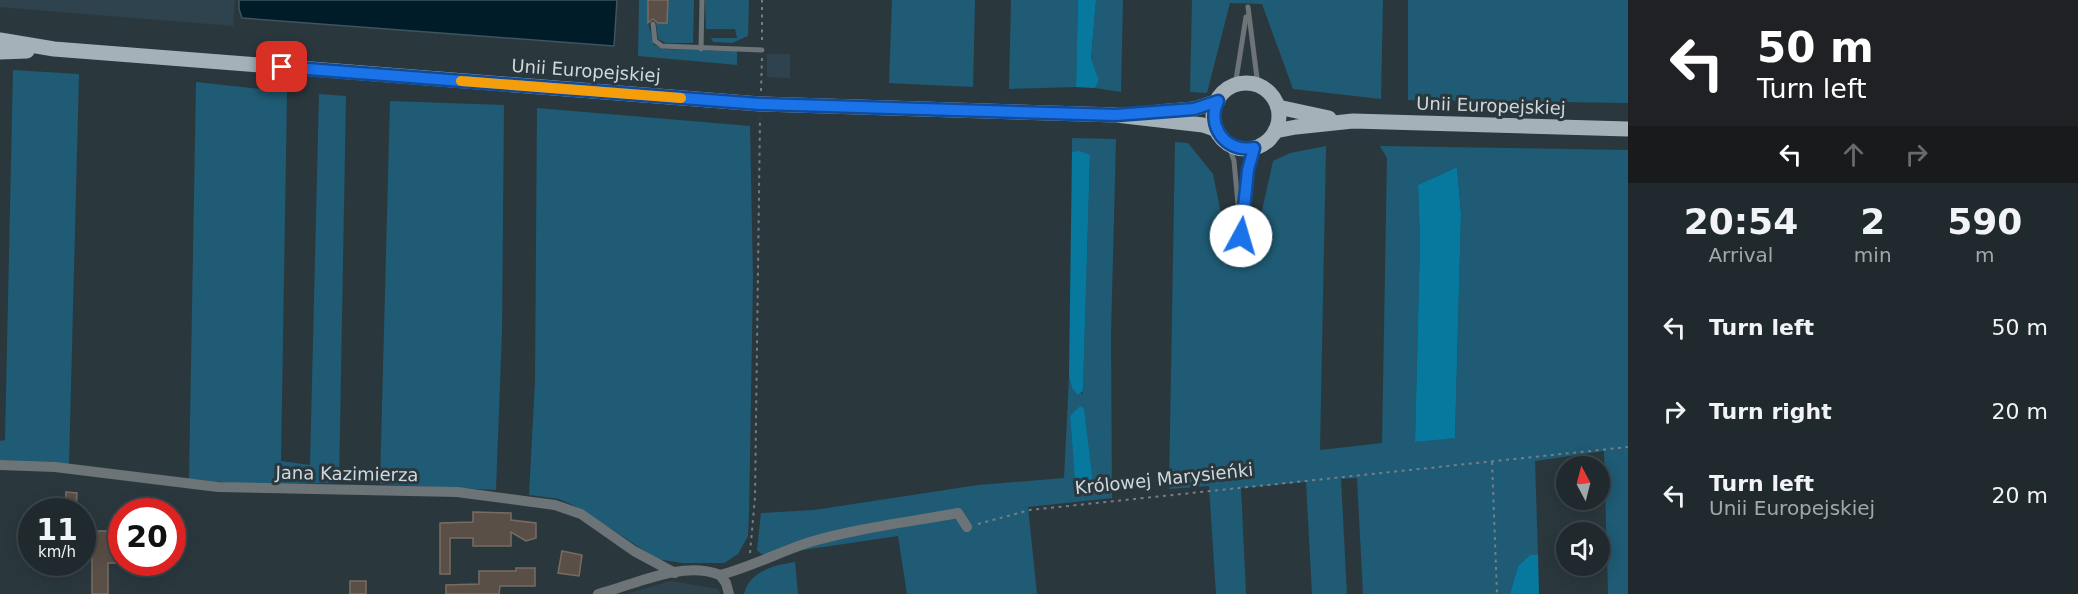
<!DOCTYPE html>
<html lang="en">
<head>
<meta charset="utf-8">
<style>
	:root { --surface:#202a2e; --page:#2d363a; --text:#f1f3f6; --muted:#a2a7aa; --line:#3d464a }
	body { margin:0; font-family:"DejaVu Sans",sans-serif; background:var(--page); color:var(--text); height:100vh; display:flex; flex-direction:column; font-size:22px; white-space:nowrap }
	* { box-sizing:border-box; margin:0 }
	p { font-size:20px; color:var(--muted) }
	.icon { flex:none; width:33px; height:33px; fill:none; stroke:currentColor; stroke-width:2; stroke-linecap:round; stroke-linejoin:round }
	.map { position:relative; flex:1; overflow:hidden }
	.side { display:flex; flex-direction:column; background:var(--surface); width:450px }
	.side>* { flex:none }
	.banner { background:#202124; color:#fff; overflow:hidden }
	.needle { width:39px; rotate:353deg }
	.buttons { position:absolute; left:1556px; top:456px; display:grid; gap:12px }
	.buttons a { display:grid; place-items:center; width:54px; height:54px; border-radius:50%; background:var(--surface); box-shadow:0 3px 15px #0003,0 0 0 2px var(--line); font-size:30px }
	.speed { position:absolute; left:18px; top:498px; display:flex; gap:12px; font-size:30px; font-weight:700; text-align:center }
	.speed>* { display:grid; place-content:center; width:78px; height:78px; border-radius:50%; background:var(--surface); box-shadow:0 3px 15px #0003,0 0 0 2px var(--line); line-height:1 }
	.speed small { font-size:15px; font-weight:400 }
	.speed .limit { border:9px solid #d22; background:#fff; color:#111 }
	.pin { position:absolute; display:grid; place-items:center; width:51px; height:51px; color:#fff; margin:-26px; border-radius:12px; box-shadow:0 3px 9px #0006 }
	.me { position:absolute; width:66px; margin:-33px; rotate:6deg; stroke-linejoin:round; filter:drop-shadow(0 0 4px #0008) }
	.turn { display:flex; align-items:center; gap:21px; height:126px; padding:0 30px; font-size:27px }
	.turn .icon { width:78px; height:78px; stroke-width:2.5 }
	.turn b { display:block; font-size:42px; line-height:51px }
	.lanes { display:flex; align-items:center; height:57px; padding:0 30px; background:#0003; justify-content:center; gap:30px; direction:ltr }
	.lanes .off { opacity:.35 }
	.eta { display:flex; justify-content:space-evenly; align-items:center; height:102px; text-align:center }
	.eta b { font-size:36px; font-weight:700; line-height:42px }
	ul { padding:0; list-style:none }
	li { display:flex; align-items:center; gap:18px; height:84px; padding:0 30px }
	li div { flex:1 }
	li b { display:block; font-size:22px }
	li em { font-style:normal }
	main { display:flex; flex:1; min-height:0 }
	.map>svg:first-child { display:block }
</style>
</head>
<body>
<main>
<div class="map">
<svg width="1628" height="594" viewBox="0 0 1628 594">
	<rect width="100%" height="100%" fill="#2a383e"/>
	<g fill="#2e434d">
		<polygon points="0,0 235,0 233,26 0,7"/>
		<polygon points="767,54 790,54 790,78 767,77"/>
		<polygon points="670,581 718,589 720,594 626,594"/>
	</g>
	<g fill="#1f5b74" fill-rule="evenodd">
		<polygon points="639,0 648,0 648,22 654,45 665,49 737,51 737,65 638,56"/>
		<polygon points="668,0 694,0 693,43 666,43 658,39 656,23 667,23"/>
		<polygon points="705,0 749,0 748,36 732,43 713,42 711,38 737,38 735,29 706,29"/>
		<polygon points="892,0 975,0 973,87 889,83"/>
		<polygon points="1011,0 1078,0 1076,87 1009,89"/>
		<polygon points="1096,0 1123,0 1121,92 1095,88 1099,80 1091,60"/>
		<polygon points="1192,0 1383,0 1381,99 1293,89 1262,4 1230,3 1207,93 1190,92"/>
		<polygon points="1408,0 1628,0 1628,103 1408,100"/>
		<polygon points="13,70 79,74 69,464 0,460 0,441 5,440"/>
		<polygon points="196,82 287,92 281,461 310,465 319,94 346,96 339,483 245,484 189,479"/>
		<polygon points="390,101 504,105 502,330 496,490 380,484"/>
		<polygon points="537,108 750,126 753,278 749,514 748,536 738,554 724,563 682,563 657,559 579,508 559,499 529,495 535,381"/>
		<path d="M1072,138L1116,139L1111,334L1112,498L1028,507L1037,594H907L898,536L776,554H761L757,550L761,513L814,510L978,485L1064,478L1069,377L1072,388L1082,394L1083,391L1090,155L1072,152ZM1080,406L1084,409L1093,495L1077,490L1070,417Z"/>
		<path d="M1175,142L1188,143L1213,174L1229,253L1253,251L1273,161L1290,153L1326,146L1320,450L1382,443L1387,158L1380,146L1628,150V594H1608L1604,451L1535,461L1538,555H1530L1518,566L1510,594H1363L1357,478L1341,479L1347,594H1312L1306,482L1241,488L1246,594H1216L1209,486L1169,489ZM1457,167L1461,214L1455,437L1415,442L1420,241L1418,185Z"/>
		<path d="M795,562L798,594H744C749,571 775,565 795,562Z"/>
	</g>
	<g fill="#07799f">
		<polygon points="1078,0 1096,0 1091,59 1099,80 1095,88 1076,87"/>
		<polygon points="1079,151 1090,155 1083,391 1078,395 1072,388 1069,377 1072,152"/>
		<polygon points="1457,167 1461,214 1455,438 1415,442 1420,241 1418,185"/>
		<polygon points="1080,406 1084,408 1094,493 1088,496 1076,490 1070,416"/>
		<polygon points="1530,555 1538,555 1539,594 1510,594 1518,566"/>
	</g>
	<polygon fill="#001c28" stroke="#3e545e" stroke-width="1.5" points="239,0 617,0 614,46 242,18 239,9"/>
	<g fill="#5a4f46" stroke="#786c62" stroke-width="1.5">
		<polygon points="648,0 668,0 667,23 658,23 653,19 648,23"/>
		<polygon points="66,492 77,493 76,512 65,512"/>
		<polygon points="473,512 511,513 511,520 536,523 536,538 526,541 511,532 511,546 473,546 473,538 450,538 450,574 440,574 440,523 473,522"/>
		<polygon points="92,531 117,531 116,563 108,563 108,594 92,594"/>
		<polygon points="562,551 582,555 579,576 558,573"/>
		<polygon points="516,568 535,568 535,586 500,586 499,594 446,594 446,585 479,584 479,571 516,571"/>
		<rect x="350" y="581" width="16" height="13"/>
	</g>
	<g fill="none" stroke-linecap="round" stroke-linejoin="round">
		<g stroke="#737f84" stroke-width="2" stroke-dasharray="3 4.5" stroke-linecap="butt">
			<polyline points="762,40 762,0"/>
			<polyline points="761,91 762,58"/>
			<polyline points="1492,462 1497,594"/>
			<polyline points="978,524 1030,510 1628,447"/>
			<polyline points="750,553 755,497 760,118"/>
		</g>
		<g stroke="#6d7477" stroke-width="5">
			<polyline points="1248,7 1258,86"/>
			<polyline points="653,24 655,41 662,46 762,50"/>
			<polyline points="701,49 702,0"/>
			<polyline points="1235,86 1246,17"/>
			<polyline points="1228,143 1234,161 1241,236"/>
			<polyline points="1242,223 1248,170 1254,148"/>
		</g>
		<g stroke="#6d7477" stroke-width="10">
			<polyline points="0,465 55,467 218,487 457,492 555,505 581,514 634,551 675,573"/>
			<path d="M720,575C751,567 779,552 810,542C858,528 909,522 958,513L967,527"/>
			<polyline points="720,575 726,583 729,594"/>
			<path d="M598,594C635,585 681,560 720,575"/>
		</g>
		<g stroke="#a4b1b8" stroke-width="15">
			<polyline points="0,40 54,49 760,104 1116,115 1203,125 1217,130"/>
			<polyline points="0,52 27,51"/>
			<circle cx="1246" cy="116" r="33"/>
			<polyline points="1278,107 1329,118"/>
			<polyline points="1158,112 1194,109 1218,101"/>
			<polyline points="1275,131 1296,127 1353,121 1628,129"/>
		</g>
	</g>
	<g fill="none" stroke-linecap="round" stroke-linejoin="round">
		<g stroke="#114b97" stroke-width="15">
			<path id="route" d="M282,67L760,104L1116,115L1194,109L1218,101C1206,126 1226,153 1254,148L1248,170L1241,236"/>
		</g>
		<use href="#route" stroke="#1a73e8" stroke-width="10"/>
		<polyline stroke="#f59e0b" stroke-width="10" points="461,81 681,98"/>
	</g>
	<g text-anchor="middle" stroke-width="6" stroke-linejoin="round" paint-order="stroke">
		<g font-size="18" fill="#d0d8dc" stroke="#2a383e">
			<text transform="translate(586 71) rotate(4)" y="6">Unii Europejskiej</text>
			<text transform="translate(1491 106) rotate(2)" y="6">Unii Europejskiej</text>
			<text transform="translate(347 474) rotate(1)" y="6">Jana Kazimierza</text>
			<text transform="translate(1164 479) rotate(-6)" y="6">Królowej Marysieńki</text>
		</g>
	</g>
</svg>
<div class="buttons">
<a><svg class="needle" viewBox="-14 -14 28 28"><path d="M0-13l5 13h-10z" fill="#e53935"/><path d="M0 13l5-13h-10z" fill="#a2a7aa"/></svg></a>
<a><svg class="icon" aria-label="sound" viewBox="0 0 24 24"><path d="M4 9h4l5-4v14l-5-4H4zM17 9q2 3 0 6"/></svg></a>
</div>
<div class="speed"><div>11<small>km/h</small></div><div class="limit">20</div></div>
<div class="pin" style="left:282px;top:67px;background:#d93025"><svg class="icon" aria-label="arrive" viewBox="0 0 24 24"><path d="M6 21V4h12l-3 4 3 4H6"/></svg></div>
<svg class="me" style="left:1241px;top:236px" viewBox="-20 -20 40 40"><circle r="19" fill="#fff"/><path d="M0-13L10 11 0 6-10 11z" fill="#1a73e8"/></svg>
</div>
<section class="side">
<div class="banner">
<div class="turn"><svg class="icon" aria-label="left" viewBox="0 0 24 24"><path d="M17 20v-9H6M10 6l-5 5 5 5"/></svg><div><b>50 m</b>Turn left</div></div>
<div class="lanes"><svg class="icon" aria-label="left" viewBox="0 0 24 24"><path d="M17 20v-9H6M10 6l-5 5 5 5"/></svg><svg class="icon off" aria-label="ahead" viewBox="0 0 24 24"><path d="M12 20V5M6 11l6-6 6 6"/></svg><svg class="icon off" aria-label="right" viewBox="0 0 24 24"><path d="M7 20v-9h11M14 6l5 5-5 5"/></svg></div>
</div>
<div class="eta">
<div><b>20:54</b><p>Arrival</p></div>
<div><b>2</b><p>min</p></div>
<div><b>590</b><p>m</p></div>
</div>
<ul>
<li><svg class="icon" aria-label="left" viewBox="0 0 24 24"><path d="M17 20v-9H6M10 6l-5 5 5 5"/></svg><div><b>Turn left</b></div><em>50 m</em></li>
<li><svg class="icon" aria-label="right" viewBox="0 0 24 24"><path d="M7 20v-9h11M14 6l5 5-5 5"/></svg><div><b>Turn right</b></div><em>20 m</em></li>
<li><svg class="icon" aria-label="left" viewBox="0 0 24 24"><path d="M17 20v-9H6M10 6l-5 5 5 5"/></svg><div><b>Turn left</b><p>Unii Europejskiej</p></div><em>20 m</em></li>
</ul>
</section>
</main>
</body>
</html>
